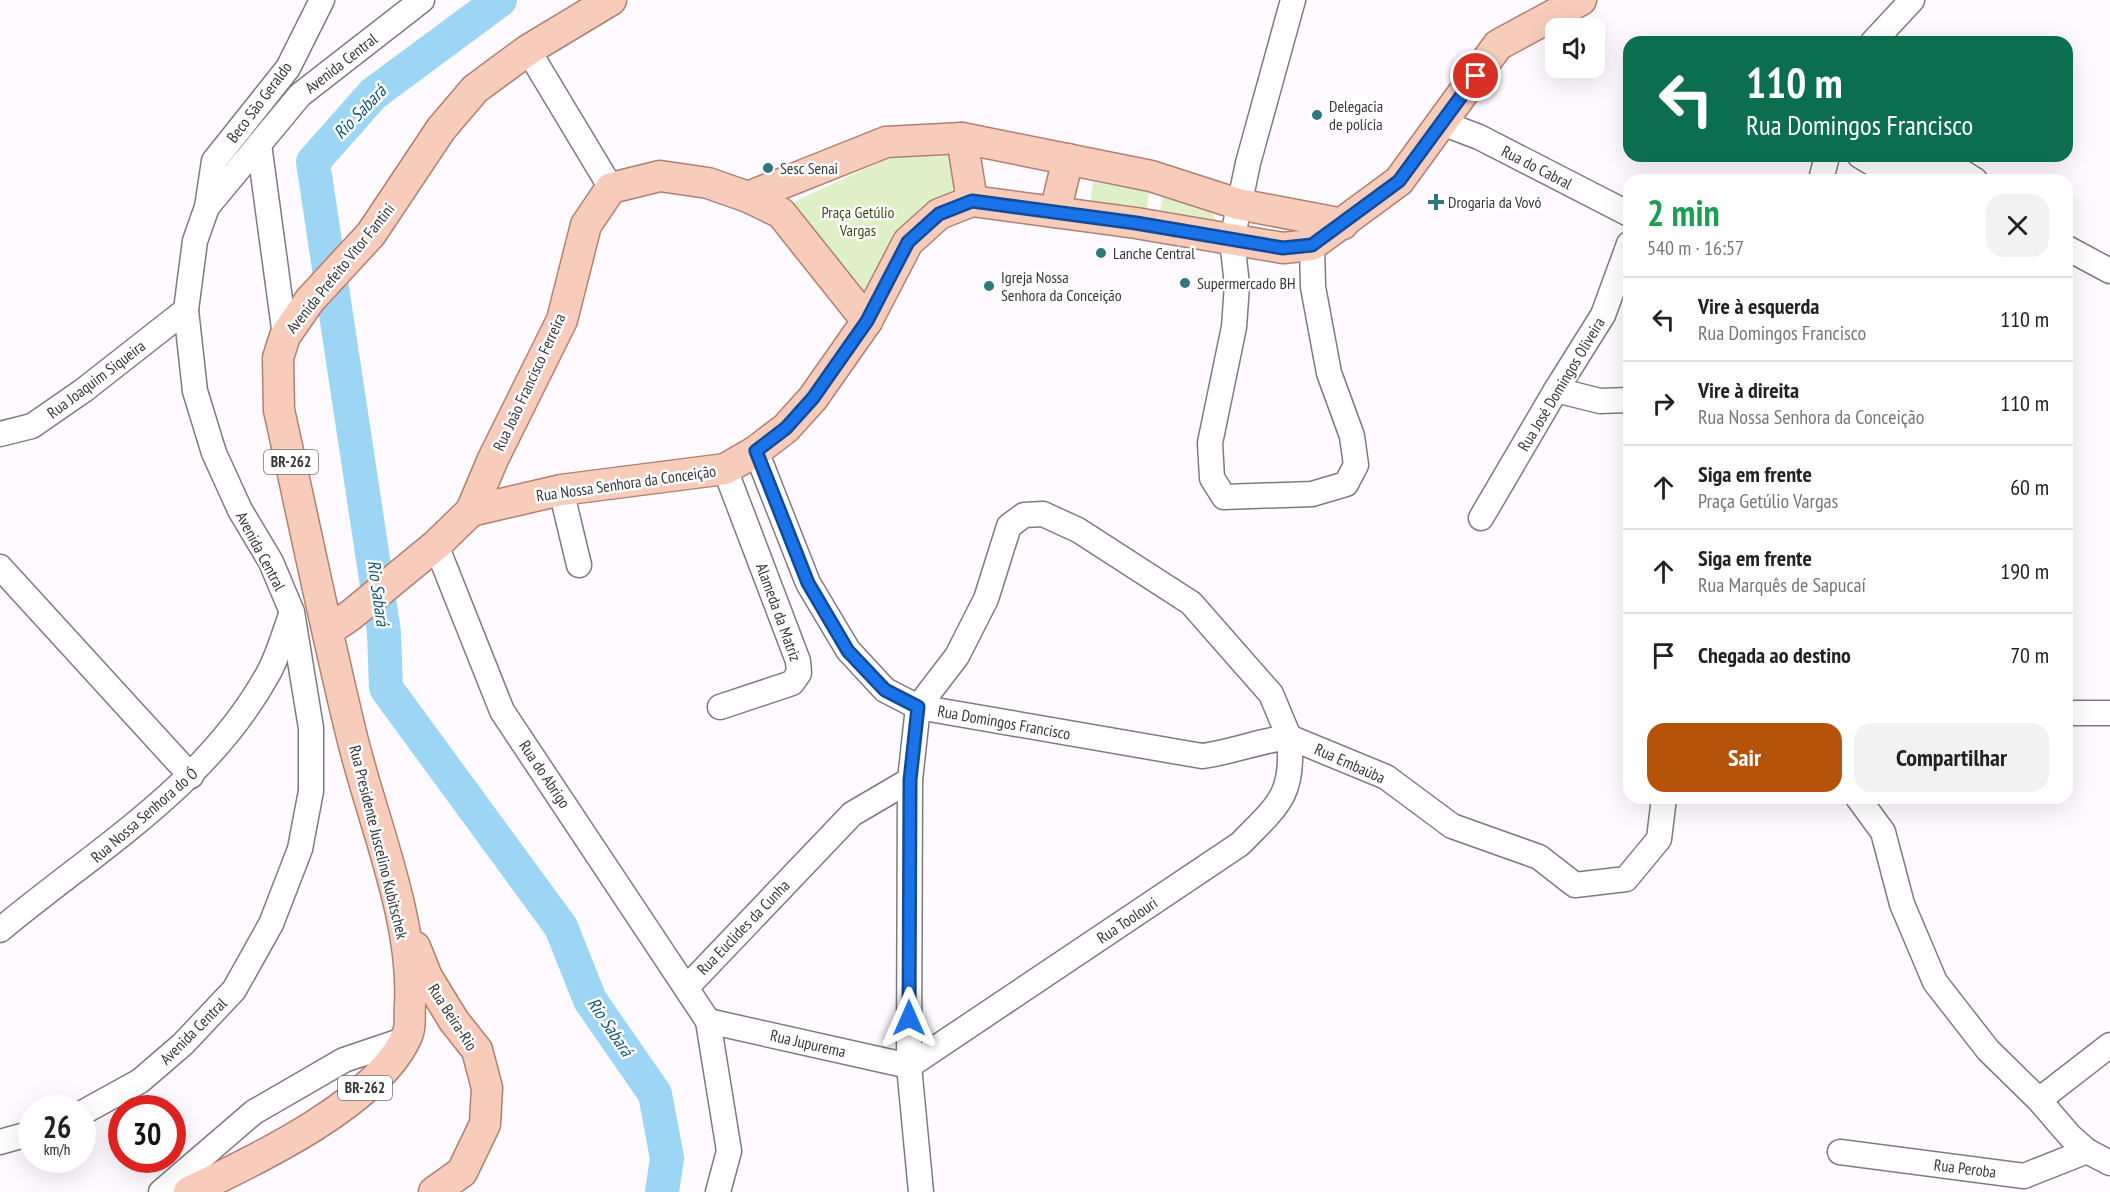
<!DOCTYPE html>
<html lang="pt">
<head>
<meta charset="utf-8">
<style>
	:root { --surface:#fff; --page:#f2f2f2; --text:#222; --muted:#767676; --line:#e0e0e0; --accent:#b45309 }
	body { margin:0; font-family:"PT Sans Narrow",sans-serif; background:var(--page); color:var(--text); height:100vh; display:flex; flex-direction:column; font-size:22px; white-space:nowrap }
	* { box-sizing:border-box; margin:0 }
	p { font-size:20px; color:var(--muted) }
	.icon { flex:none; width:33px; height:33px; fill:none; stroke:currentColor; stroke-width:2; stroke-linecap:round; stroke-linejoin:round }
	.map { position:relative; flex:1; overflow:hidden }
	.sheet { position:absolute; left:1623px; top:174px; width:450px; height:630px; display:flex; flex-direction:column; background:var(--surface); border-radius:18px; box-shadow:0 6px 24px #0002 }
	.sheet>* { flex:none }
	.hud { position:absolute; left:1623px; top:36px; width:450px; height:126px; border-radius:18px; box-shadow:0 6px 24px #0002; background:#0b6e4f; color:#fff; overflow:hidden }
	.fabs { position:absolute; left:1545px; top:18px; display:grid; gap:12px }
	.fabs a { display:grid; place-items:center; width:60px; height:60px; border-radius:12px; background:var(--surface); box-shadow:0 6px 24px #0002; font-size:30px }
	.speed { position:absolute; left:18px; top:1095px; display:flex; gap:12px; font-size:30px; font-weight:700; text-align:center }
	.speed>* { display:grid; place-content:center; width:78px; height:78px; border-radius:50%; background:var(--surface); box-shadow:0 6px 24px #0002; line-height:1 }
	.speed small { font-size:15px; font-weight:400 }
	.speed .limit { border:9px solid #d22; background:#fff; color:#111 }
	.pin { position:absolute; display:grid; place-items:center; width:51px; height:51px; color:#fff; margin:-26px; border:3px solid #fff; border-radius:50%; box-shadow:0 2px 6px #0007 }
	.me { position:absolute; width:66px; margin:-33px; rotate:0deg; stroke-linejoin:round; filter:drop-shadow(0 0 4px #0008) }
	.turn { display:flex; align-items:center; gap:21px; height:126px; padding:0 24px; font-size:27px }
	.turn .icon { width:78px; height:78px; stroke-width:2.5 }
	.turn b { display:block; font-size:42px; line-height:51px }
	.round { display:grid; place-items:center; flex:none; width:63px; height:63px; border-radius:18px; background:var(--page) }
	.summary { display:flex; align-items:center; justify-content:space-between; height:102px; padding:0 24px }
	h1 { font-size:36px; font-weight:700; line-height:45px; color:#1e9e55 }
	.action { display:flex; gap:12px; margin-top:auto; padding:12px 24px }
	.action a { flex:1; height:69px; border-radius:18px; background:var(--accent); color:#fff; font-size:24px; font-weight:700; line-height:69px; text-align:center }
	.action a+a { background:var(--page); color:var(--text) }
	ul { padding:0; list-style:none }
	li { display:flex; align-items:center; gap:18px; height:84px; padding:0 24px; border-top:2px solid var(--line) }
	li div { flex:1 }
	li b { display:block; font-size:22px }
	li em { font-style:normal }
	.map>svg:first-child { display:block }
</style>
</head>
<body>
<div class="map">
<svg width="2110" height="1192" viewBox="0 0 2110 1192">
	<rect width="100%" height="100%" fill="#fefaff"/>
	<g fill="#dfefc6">
		<polygon points="951,149 967,198 861,299 789,204 891,157"/>
		<polygon points="1093,182 1149,191 1147,210 1090,203"/>
		<polygon points="1163,193 1211,211 1216,220 1160,212"/>
	</g>
	<g fill="none" stroke-linecap="round" stroke-linejoin="round">
		<polyline stroke="#9dd5f4" stroke-width="34" points="500,0 373,94 313,162 384,632 386,688 561,927 590,1000 655,1094 667,1158 662,1192"/>
		<g stroke="#807982" stroke-width="27">
			<g id="minor">
				<polyline points="1293,0 1248,163 1232,240 1237,285 1234,327 1210,443 1212,478 1224,497 1312,494 1346,484 1356,465 1352,436 1329,373 1313,287 1312,245"/>
				<polyline points="1873,42 1912,0"/>
				<polyline points="528,50 611,188"/>
				<polyline points="1442,123 1479,137 1629,214"/>
				<polyline points="259,144 285,336"/>
				<polyline points="1860,156 1875,165 1946,162 1975,180"/>
				<polyline points="1821,180 1827,156"/>
				<polyline points="207,207 214,161 288,68 322,0"/>
				<polyline points="2067,248 2110,271"/>
				<polyline points="1556,390 1600,401 1629,400"/>
				<polyline points="0,434 32,426 84,390 186,310"/>
				<polyline points="561,490 579,565"/>
				<polyline points="1481,518 1556,390 1603,315 1629,244"/>
				<polyline points="436,545 502,711 708,1021 729,1151 718,1192"/>
				<polyline points="0,567 191,776"/>
				<polyline points="720,707 792,683 799,673 798,661 725,469"/>
				<polyline points="2067,713 2110,713"/>
				<polyline points="1858,798 1883,832 1902,904 1935,982 1988,1050 2039,1100 2070,1136 2087,1151 2110,1163"/>
				<path d="M0,930C96,850 206,786 268,674C278,656 284,634 291,615"/>
				<polyline points="687,987 852,814 910,780"/>
				<path d="M708,1021L909,1066L1240,844C1278,805 1295,795 1289,737C1259,741 1232,752 1202,756L918,707L885,690L848,650L808,583L756,451"/>
				<polyline points="2039,1100 2110,1045"/>
				<polyline points="82,1113 140,1081 183,1044 234,990 271,924 300,849 311,791 311,728 292,612 271,562 240,510 214,453 195,391 186,310 195,241 207,207 300,95 422,0"/>
				<polyline points="0,1142 32,1133"/>
				<polyline points="1840,1152 2024,1176 2087,1151"/>
				<polyline points="161,1192 254,1112 344,1060 403,1040"/>
				<polyline points="921,1192 909,1066 910,780 918,707 957,656 986,599 1009,526 1024,515 1043,514 1078,530 1191,603 1271,694 1289,737 1386,777 1452,826 1539,857 1575,885 1626,879 1659,839 1664,798"/>
			</g>
		</g>
		<g stroke="#b08170" stroke-width="33">
			<g id="major">
				<polyline points="962,138 972,201"/>
				<polyline points="748,197 886,142 962,138 1151,176 1238,204 1343,224"/>
				<polyline points="1055,212 1068,159"/>
				<polyline points="471,511 493,459 562,320 586,225 611,188 660,176 708,183 748,197 781,213 867,321"/>
				<polyline points="329,630 351,615 436,545 471,511 561,490 725,469 756,451 786,428 813,398 867,321 908,242 939,214 972,201 1136,223 1283,248 1312,245 1399,181 1498,45 1581,0"/>
				<polyline points="415,947 427,977 454,1021 477,1050 487,1088 485,1124 462,1172 434,1192"/>
				<path d="M189,1192C252,1162 382,1101 408,1033C411,1025 409,1014 410,1005C415,918 371,818 351,733C325,626 303,518 279,410L278,358L285,336L310,300L371,234L441,129L475,89L528,50L611,0"/>
			</g>
		</g>
		<use href="#minor" stroke="#fff" stroke-width="24"/>
		<use href="#major" stroke="#f7ccbb" stroke-width="30"/>
	</g>
	<g fill="none" stroke-linecap="round" stroke-linejoin="round">
		<g stroke="#114b97" stroke-width="15">
			<polyline id="route" points="909,1018 910,780 918,707 885,690 848,651 808,583 756,451 786,428 813,398 867,321 908,242 939,214 972,201 1136,223 1283,248 1312,245 1399,181 1476,76"/>
		</g>
		<use href="#route" stroke="#1a73e8" stroke-width="10"/>
	</g>
	<g fill="#2e7680" stroke="#fff" stroke-width="2">
		<circle cx="1317" cy="115" r="6"/>
		<circle cx="768" cy="168" r="6"/>
		<path d="M1433 193h6v6h6v6h-6v6h-6v-6h-6v-6h6z"/>
		<circle cx="1101" cy="253" r="6"/>
		<circle cx="1185" cy="283" r="6"/>
		<circle cx="989" cy="286" r="6"/>
	</g>
	<g text-anchor="middle" stroke-width="5" stroke-linejoin="round" paint-order="stroke">
		<g fill="#fff" stroke="#747274" stroke-width="1.5">
			<rect x="264" y="450" width="54" height="24" rx="4.5"/>
			<rect x="338" y="1076" width="54" height="24" rx="4.5"/>
		</g>
		<g font-size="15" font-weight="bold" fill="#383539">
			<text x="291" y="467">BR-262</text>
			<text x="365" y="1093">BR-262</text>
		</g>
		<g font-size="16" fill="#383539" stroke="#fff">
			<text transform="translate(341 63) rotate(-38)" y="6">Avenida Central</text>
			<text transform="translate(259 102) rotate(-53)" y="6">Beco São Geraldo</text>
			<text transform="translate(1537 167) rotate(27)" y="6">Rua do Cabral</text>
			<text transform="translate(340 268) rotate(-51)" y="6">Avenida Prefeito Vitor Fantini</text>
			<text transform="translate(96 379) rotate(-37)" y="6">Rua Joaquim Siqueira</text>
			<text transform="translate(529 382) rotate(-65)" y="6">Rua João Francisco Ferreira</text>
			<text transform="translate(1561 384) rotate(-59)" y="6">Rua José Domingos Oliveira</text>
			<text transform="translate(626 483) rotate(-8)" y="6">Rua Nossa Senhora da Conceição</text>
			<text transform="translate(261 551) rotate(62)" y="6">Avenida Central</text>
			<text transform="translate(779 612) rotate(70)" y="6">Alameda da Matriz</text>
			<text transform="translate(1004 722) rotate(10)" y="6">Rua Domingos Francisco</text>
			<text transform="translate(1350 763) rotate(24)" y="6">Rua Embaúba</text>
			<text transform="translate(545 774) rotate(56)" y="6">Rua do Abrigo</text>
			<text transform="translate(144 815) rotate(-41)" y="6">Rua Nossa Senhora do Ó</text>
			<text transform="translate(379 842) rotate(76)" y="6">Rua Presidente Juscelino Kubitschek</text>
			<text transform="translate(1127 920) rotate(-34)" y="6">Rua Toolouri</text>
			<text transform="translate(743 927) rotate(-46)" y="6">Rua Euclides da Cunha</text>
			<text transform="translate(453 1017) rotate(57)" y="6">Rua Beira-Rio</text>
			<text transform="translate(193 1031) rotate(-45)" y="6">Avenida Central</text>
			<text transform="translate(808 1043) rotate(13)" y="6">Rua Jupurema</text>
			<text transform="translate(1965 1168) rotate(7)" y="6">Rua Peroba</text>
		</g>
		<g font-size="16" fill="#383539" stroke="#fff" text-anchor="start">
			<text x="1329" y="112">Delegacia<tspan x="1329" dy="18">de polícia</tspan></text>
			<text x="780" y="174">Sesc Senai</text>
			<text x="1448" y="208">Drogaria da Vovó</text>
			<text x="1113" y="259">Lanche Central</text>
			<text x="1001" y="283">Igreja Nossa<tspan x="1001" dy="18">Senhora da Conceição</tspan></text>
			<text x="1197" y="289">Supermercado BH</text>
		</g>
		<g font-size="16" fill="#3a4b13" stroke="#fff">
			<text x="858" y="218">Praça Getúlio<tspan x="858" dy="18">Vargas</tspan></text>
		</g>
		<g font-size="18" font-style="italic" fill="#125775" stroke="#fff">
			<text transform="translate(360 112) rotate(-46)" y="6">Rio Sabará</text>
			<text transform="translate(378 593) rotate(82)" y="6">Rio Sabará</text>
			<text transform="translate(610 1027) rotate(56)" y="6">Rio Sabará</text>
		</g>
	</g>
</svg>
<div class="fabs">
<a><svg class="icon" aria-label="sound" viewBox="0 0 24 24"><path d="M4 9h4l5-4v14l-5-4H4zM17 9q2 3 0 6"/></svg></a>
</div>
<div class="speed"><div>26<small>km/h</small></div><div class="limit">30</div></div>
<div class="pin" style="left:1476px;top:76px;background:#d93025"><svg class="icon" aria-label="arrive" viewBox="0 0 24 24"><path d="M6 21V4h12l-3 4 3 4H6"/></svg></div>
<svg class="me" style="left:909px;top:1018px" viewBox="-20 -20 40 40"><path d="M0-17L14 15 0 8-14 15z" fill="#1a73e8" stroke="#fff" stroke-width="4"/></svg>
<div class="hud">
<div class="turn"><svg class="icon" aria-label="left" viewBox="0 0 24 24"><path d="M17 20v-9H6M10 6l-5 5 5 5"/></svg><div><b>110 m</b>Rua Domingos Francisco</div></div>
</div>
<section class="sheet">
<div class="summary"><div><h1>2 min</h1><p>540 m · 16:57</p></div><a class="round"><svg class="icon" aria-label="close" viewBox="0 0 24 24"><path d="M6 6l12 12M18 6L6 18"/></svg></a></div>
<ul>
<li><svg class="icon" aria-label="left" viewBox="0 0 24 24"><path d="M17 20v-9H6M10 6l-5 5 5 5"/></svg><div><b>Vire à esquerda</b><p>Rua Domingos Francisco</p></div><em>110 m</em></li>
<li><svg class="icon" aria-label="right" viewBox="0 0 24 24"><path d="M7 20v-9h11M14 6l5 5-5 5"/></svg><div><b>Vire à direita</b><p>Rua Nossa Senhora da Conceição</p></div><em>110 m</em></li>
<li><svg class="icon" aria-label="ahead" viewBox="0 0 24 24"><path d="M12 20V5M6 11l6-6 6 6"/></svg><div><b>Siga em frente</b><p>Praça Getúlio Vargas</p></div><em>60 m</em></li>
<li><svg class="icon" aria-label="ahead" viewBox="0 0 24 24"><path d="M12 20V5M6 11l6-6 6 6"/></svg><div><b>Siga em frente</b><p>Rua Marquês de Sapucaí</p></div><em>190 m</em></li>
<li><svg class="icon" aria-label="arrive" viewBox="0 0 24 24"><path d="M6 21V4h12l-3 4 3 4H6"/></svg><div><b>Chegada ao destino</b></div><em>70 m</em></li>
</ul>
<div class="action"><a>Sair</a><a>Compartilhar</a></div>
</section>
</div>
</body>
</html>
